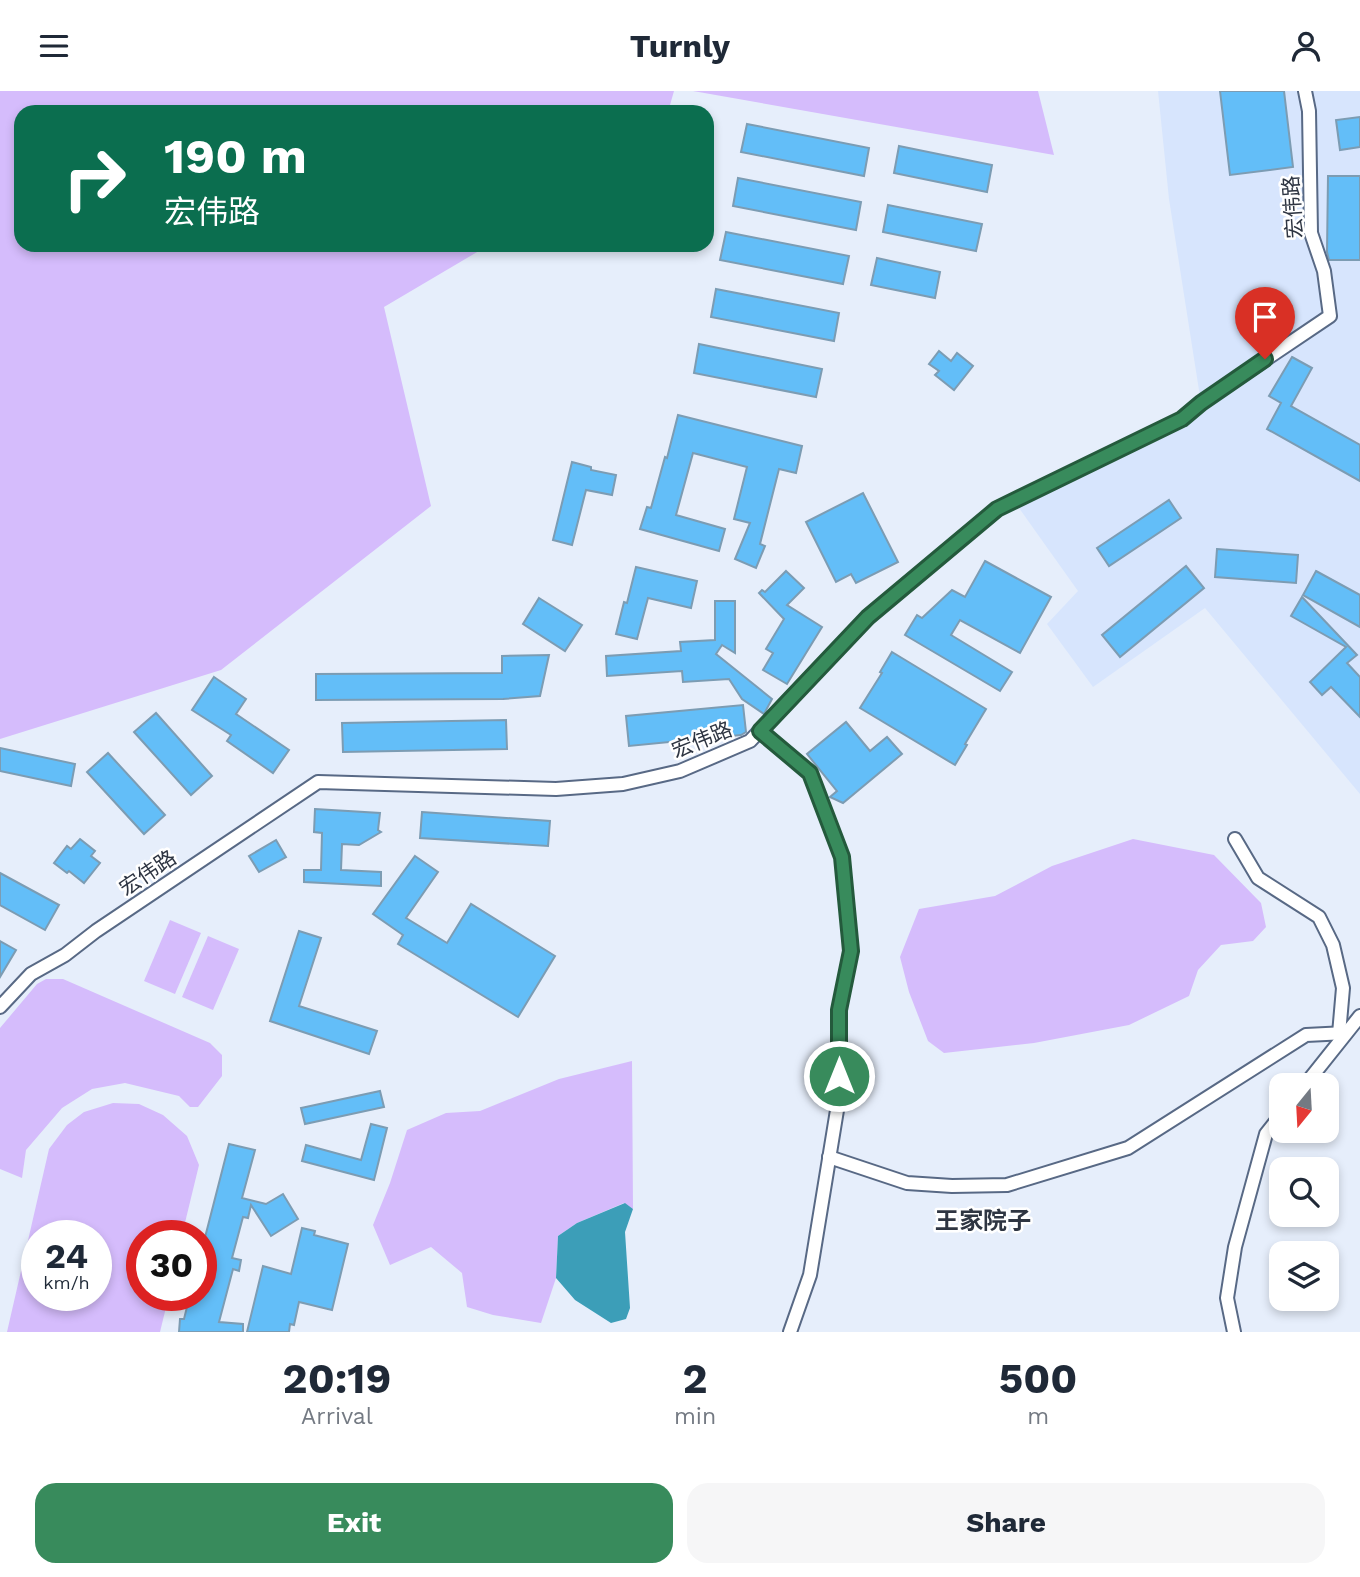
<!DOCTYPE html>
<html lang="en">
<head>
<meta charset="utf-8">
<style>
	:root { --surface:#fff; --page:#f6f6f7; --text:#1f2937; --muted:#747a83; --accent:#388b5c }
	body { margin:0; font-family:"Work Sans","Noto Sans SC",sans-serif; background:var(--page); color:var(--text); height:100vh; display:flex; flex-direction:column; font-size:26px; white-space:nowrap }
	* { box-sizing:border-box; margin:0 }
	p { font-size:23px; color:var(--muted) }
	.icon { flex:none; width:38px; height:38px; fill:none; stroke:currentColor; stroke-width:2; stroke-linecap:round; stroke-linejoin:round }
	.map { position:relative; height:1241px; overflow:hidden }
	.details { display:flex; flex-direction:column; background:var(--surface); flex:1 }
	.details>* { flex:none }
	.top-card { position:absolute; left:14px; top:14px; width:700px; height:147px; border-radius:21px; box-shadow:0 4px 10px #0003; background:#0b6e4f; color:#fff; overflow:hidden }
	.needle { width:46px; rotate:198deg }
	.fabs { position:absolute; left:1269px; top:982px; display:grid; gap:14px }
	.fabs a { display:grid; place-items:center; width:70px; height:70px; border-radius:14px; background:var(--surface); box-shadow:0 4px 10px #0003; font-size:35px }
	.speed { position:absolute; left:21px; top:1129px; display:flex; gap:14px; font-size:35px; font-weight:700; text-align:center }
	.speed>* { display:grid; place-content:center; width:91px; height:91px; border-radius:50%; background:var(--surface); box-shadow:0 4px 10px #0003; line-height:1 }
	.speed small { font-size:18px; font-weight:400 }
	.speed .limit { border:10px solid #d22; background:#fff; color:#111 }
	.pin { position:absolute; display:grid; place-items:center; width:60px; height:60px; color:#fff; margin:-72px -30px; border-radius:50% 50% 50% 0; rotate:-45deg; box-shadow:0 0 7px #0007 }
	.pin .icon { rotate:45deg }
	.me { position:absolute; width:77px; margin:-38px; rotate:0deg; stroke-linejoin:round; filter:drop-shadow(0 0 5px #0008) }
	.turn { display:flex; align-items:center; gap:24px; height:147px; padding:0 35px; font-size:32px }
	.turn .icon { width:91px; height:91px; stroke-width:2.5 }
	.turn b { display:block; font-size:49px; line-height:60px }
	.eta { display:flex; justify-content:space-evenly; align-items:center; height:119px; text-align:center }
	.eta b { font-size:42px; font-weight:700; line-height:49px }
	.primary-button { display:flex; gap:14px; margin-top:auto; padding:14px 35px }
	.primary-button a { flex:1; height:80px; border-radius:21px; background:var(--accent); color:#fff; font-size:28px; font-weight:700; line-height:80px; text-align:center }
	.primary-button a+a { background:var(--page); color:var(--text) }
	header { display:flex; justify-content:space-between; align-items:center; height:91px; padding:0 35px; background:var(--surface); font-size:32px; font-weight:700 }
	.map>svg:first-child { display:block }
</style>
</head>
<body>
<header><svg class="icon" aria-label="menu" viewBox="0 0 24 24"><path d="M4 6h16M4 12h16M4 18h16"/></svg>Turnly<svg class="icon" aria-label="person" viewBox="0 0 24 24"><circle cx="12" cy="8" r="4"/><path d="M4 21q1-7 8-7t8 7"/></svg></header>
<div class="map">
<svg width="1360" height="1241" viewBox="0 0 1360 1241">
	<rect width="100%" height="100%" fill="#e6eefb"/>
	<polygon fill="#d7e5fd" points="1158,0 1360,0 1360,703 1205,517 1093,596 1047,533 1078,500 1014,410 1201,312 1169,108"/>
	<g fill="#d5bcfc" fill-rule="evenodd">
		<polygon points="0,0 674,0 668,21 21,21 21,154 489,154 384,216 431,415 221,579 0,648"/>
		<polygon points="693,0 1038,0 1054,64"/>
		<polygon points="1133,748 1214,764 1261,812 1266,836 1253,850 1221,854 1198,879 1189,905 1129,934 1034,952 944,962 928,950 909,901 900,866 919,818 995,805 1052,775"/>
		<polygon points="170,829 201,842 175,903 144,890"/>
		<polygon points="208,845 239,858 213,919 182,906"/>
		<polygon points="46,888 63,888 210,952 222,964 222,985 198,1016 190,1016 179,1005 125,992 92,998 62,1017 26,1059 22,1087 0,1078 0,937 37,893"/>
		<polygon points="632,970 633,1118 624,1112 577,1132 558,1145 556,1187 541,1232 493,1224 467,1216 462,1182 431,1156 390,1174 373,1134 390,1092 407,1039 446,1022 480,1020 559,988"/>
		<path d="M113,1012L139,1013L163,1024L187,1045L199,1074L182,1144H142V1204H169L160,1241H7L49,1058L67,1034L84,1021ZM37,1144H96V1204H37Z"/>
	</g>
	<polygon fill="#3c9eb8" points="625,1112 633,1118 625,1141 630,1217 626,1228 611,1232 575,1209 556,1187 558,1145 577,1132"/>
	<g fill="#63bef8" stroke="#7c9cb3" stroke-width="2">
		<polygon points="1220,0 1284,0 1293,76 1230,84"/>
		<polygon points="1360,26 1360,56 1340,59 1336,29"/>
		<polygon points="747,33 869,57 864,85 741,61"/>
		<polygon points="899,55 992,74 987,101 894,82"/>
		<polygon points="1328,85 1360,85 1360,169 1329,169 1327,161"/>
		<polygon points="738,87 861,111 856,139 733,115"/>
		<polygon points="888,114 982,133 976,160 883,141"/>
		<polygon points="726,141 849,165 843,193 720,169"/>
		<polygon points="877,167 940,181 935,207 871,194"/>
		<polygon points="716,198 839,222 834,250 711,226"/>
		<polygon points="699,253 822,278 816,306 694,282"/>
		<polygon points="939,260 951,270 957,262 973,275 954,299 935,284 939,280 929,273"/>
		<polygon points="1292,266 1312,277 1291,315 1360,354 1360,390 1267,338 1281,312 1269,305"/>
		<polygon points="678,324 802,355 796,382 779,378 760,453 765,455 756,477 735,468 750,432 734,428 747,376 693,362 676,424 725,438 719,460 640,438 647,416 651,417 665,366 667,367"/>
		<polygon points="572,371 591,376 591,379 616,384 612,404 586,399 572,454 553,449"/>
		<polygon points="863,402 898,471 856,492 851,483 836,491 806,431"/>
		<polygon points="1169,409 1181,427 1109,475 1097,457"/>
		<polygon points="1217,458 1298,464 1296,492 1215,486"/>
		<polygon points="985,470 1051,506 1020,562 960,529 951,544 1012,581 1000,600 905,544 917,524 922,527 952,499 965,506"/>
		<polygon points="1186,475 1204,497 1120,566 1102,544"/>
		<polygon points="636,476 697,490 691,517 648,507 637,548 616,543 624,511 627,512"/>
		<polygon points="786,480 804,497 787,514 822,536 787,593 763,579 773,562 766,558 784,528 759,502 762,499 765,501"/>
		<polygon points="1316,480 1360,504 1360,536 1303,504"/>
		<polygon points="1302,506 1357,564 1347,572 1360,586 1360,626 1331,596 1322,604 1310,591 1346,556 1291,525"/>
		<polygon points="539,507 582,534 565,560 523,533"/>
		<polygon points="715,510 735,510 735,562 722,554 716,563 772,608 764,623 742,608 729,588 683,591 682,580 607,585 606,565 681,560 680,551 715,549"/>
		<polygon points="892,561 986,618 965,653 967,654 955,674 860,617 882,582 880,581"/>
		<polygon points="549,564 540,605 503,608 316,609 316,583 502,582 502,565"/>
		<polygon points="214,586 246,608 236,623 289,659 273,682 227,650 231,644 192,619"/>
		<polygon points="743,614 746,641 741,644 629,655 626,625"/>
		<polygon points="156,622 212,685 191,704 134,641"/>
		<polygon points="506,629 507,658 343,661 342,632"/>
		<polygon points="846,631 870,660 887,646 902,663 843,712 830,706 837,700 807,663"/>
		<polygon points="0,657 75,673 71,695 0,680"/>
		<polygon points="108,662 165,724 144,743 87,681"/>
		<polygon points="315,718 380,722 378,739 381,741 359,754 342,753 341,779 381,781 381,795 304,791 304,779 321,779 322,742 314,741"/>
		<polygon points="422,721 550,730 548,755 420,747"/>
		<polygon points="80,748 95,760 91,765 100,772 84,792 69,780 67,782 54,772 67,755 71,758"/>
		<polygon points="276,749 286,766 259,781 249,765"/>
		<polygon points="415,765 438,781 406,827 447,852 471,813 555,865 518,926 398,853 403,844 373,823"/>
		<polygon points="0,782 59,814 45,839 0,814"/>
		<polygon points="299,840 321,847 299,915 377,940 369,963 270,930"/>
		<polygon points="0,850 16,859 0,886"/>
		<polygon points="380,1000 384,1016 305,1033 301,1017"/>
		<polygon points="371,1033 387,1037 374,1089 302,1070 306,1054 361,1069"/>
		<polygon points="229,1053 255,1059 242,1107 266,1113 283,1103 298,1128 271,1145 251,1114 248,1127 243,1126 232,1167 241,1169 239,1180 233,1178 219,1231 243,1233 243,1241 179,1241 180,1228 184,1228 190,1204 201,1204 201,1162"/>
		<polygon points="302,1137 315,1140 314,1144 348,1153 332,1219 299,1211 294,1234 290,1233 289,1241 247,1241 263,1175 291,1183"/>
	</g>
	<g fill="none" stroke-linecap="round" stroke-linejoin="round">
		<g stroke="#586985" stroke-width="16">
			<g id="minor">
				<polyline points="760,640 810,682 842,766 851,860 839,919 839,1007 810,1184 790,1241"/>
				<polyline points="1235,748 1258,787 1319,826 1333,854 1343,897 1339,943"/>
				<polyline points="0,916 31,883 65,864 96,840 318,691 556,698 623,693 680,680 750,650 868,526 997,418 1182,328 1201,312 1330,225 1324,180 1311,142 1309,20 1305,0"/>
				<polyline points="1305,994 1360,925"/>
				<polyline points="829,1066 907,1092 952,1095 1007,1094 1128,1057 1306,944 1346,942"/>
				<polyline points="1234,1241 1227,1207 1235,1156 1266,1043 1281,1024"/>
			</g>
		</g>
		<use href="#minor" stroke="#fff" stroke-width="12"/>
	</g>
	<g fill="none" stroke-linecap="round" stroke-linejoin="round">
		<g stroke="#245a3c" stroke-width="18">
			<polyline id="route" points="839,985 839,919 851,860 842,766 810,682 760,640 868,526 997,418 1182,328 1201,312 1265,268"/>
		</g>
		<use href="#route" stroke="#388b5c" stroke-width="12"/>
	</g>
	<g text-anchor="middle" stroke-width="5" stroke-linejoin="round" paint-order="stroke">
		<g font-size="21" fill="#2e3542" stroke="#fff">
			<text transform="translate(1293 116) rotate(-94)" y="7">宏伟路</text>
			<text transform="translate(702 649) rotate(-22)" y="7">宏伟路</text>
			<text transform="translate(148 782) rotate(-34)" y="7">宏伟路</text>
		</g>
		<g font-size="24" font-weight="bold" fill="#2e3542" stroke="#fff">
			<text x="983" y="1138">王家院子</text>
		</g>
	</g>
</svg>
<div class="fabs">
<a><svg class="needle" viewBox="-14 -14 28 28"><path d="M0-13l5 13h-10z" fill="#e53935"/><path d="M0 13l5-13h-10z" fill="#747a83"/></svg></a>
<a><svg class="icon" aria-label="search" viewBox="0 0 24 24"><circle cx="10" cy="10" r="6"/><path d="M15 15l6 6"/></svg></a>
<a><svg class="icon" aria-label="layers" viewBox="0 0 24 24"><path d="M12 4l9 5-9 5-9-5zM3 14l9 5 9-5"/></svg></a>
</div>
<div class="speed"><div>24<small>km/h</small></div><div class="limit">30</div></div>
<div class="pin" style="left:1265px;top:268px;background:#d93025"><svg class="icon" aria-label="arrive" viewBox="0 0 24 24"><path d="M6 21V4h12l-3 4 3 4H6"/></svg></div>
<svg class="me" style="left:839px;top:985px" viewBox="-20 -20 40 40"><circle r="17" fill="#388b5c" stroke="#fff" stroke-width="3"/><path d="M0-11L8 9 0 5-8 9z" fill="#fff"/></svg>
<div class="top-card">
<div class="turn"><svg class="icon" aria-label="right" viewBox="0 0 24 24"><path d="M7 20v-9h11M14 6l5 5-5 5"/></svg><div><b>190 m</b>宏伟路</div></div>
</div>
</div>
<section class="details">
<div class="eta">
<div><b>20:19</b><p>Arrival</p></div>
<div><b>2</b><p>min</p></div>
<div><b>500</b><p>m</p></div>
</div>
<div class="primary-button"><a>Exit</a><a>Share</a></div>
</section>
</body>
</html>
